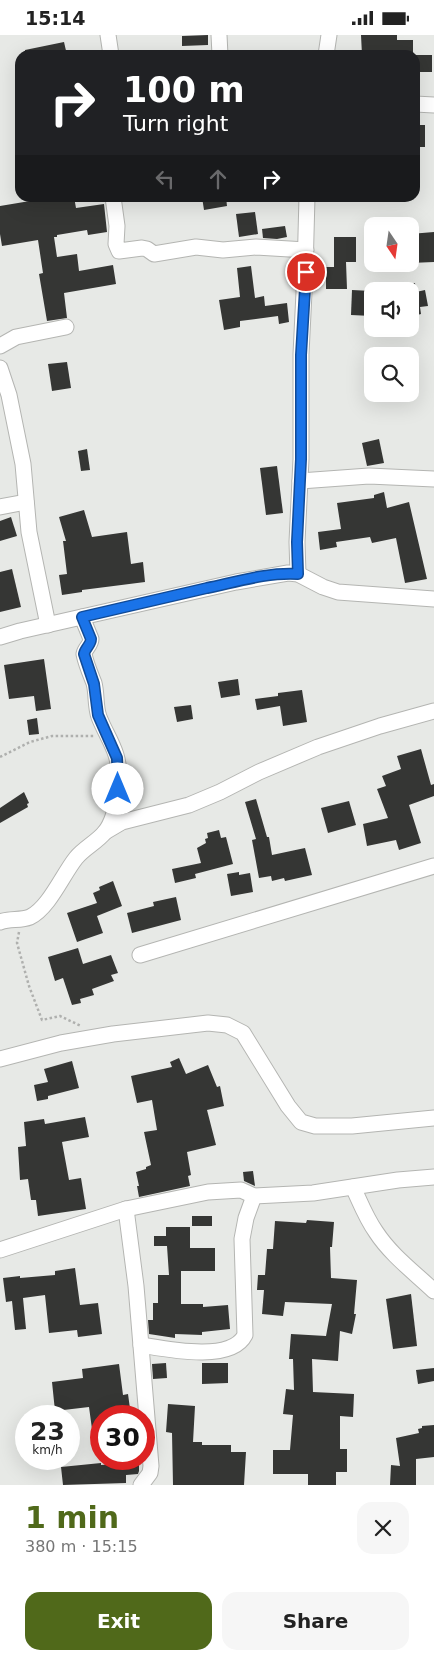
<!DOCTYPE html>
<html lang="en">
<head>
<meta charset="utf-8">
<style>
	:root { --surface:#fff; --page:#f6f6f6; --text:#222; --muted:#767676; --accent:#50691a }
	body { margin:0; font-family:"DejaVu Sans",sans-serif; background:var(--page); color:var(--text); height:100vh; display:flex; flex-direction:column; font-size:19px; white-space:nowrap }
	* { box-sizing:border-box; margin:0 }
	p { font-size:16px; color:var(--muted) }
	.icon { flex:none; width:28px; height:28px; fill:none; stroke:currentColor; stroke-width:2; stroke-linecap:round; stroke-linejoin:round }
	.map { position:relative; height:1450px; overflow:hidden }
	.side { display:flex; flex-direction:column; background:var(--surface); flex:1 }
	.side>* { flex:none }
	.top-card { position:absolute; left:15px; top:15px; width:405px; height:152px; border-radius:15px; box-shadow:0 5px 20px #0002; background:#202124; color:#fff; overflow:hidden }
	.needle { width:32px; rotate:167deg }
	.fabs { position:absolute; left:364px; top:182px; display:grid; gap:10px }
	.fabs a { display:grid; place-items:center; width:55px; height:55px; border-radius:10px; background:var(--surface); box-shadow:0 5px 20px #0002; font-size:25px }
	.speed { position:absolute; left:15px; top:1370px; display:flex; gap:10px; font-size:25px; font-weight:700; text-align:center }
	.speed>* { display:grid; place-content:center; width:65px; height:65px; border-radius:50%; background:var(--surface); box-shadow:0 5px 20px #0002; line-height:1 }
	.speed small { font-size:12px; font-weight:400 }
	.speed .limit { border:8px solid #d22; background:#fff; color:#111 }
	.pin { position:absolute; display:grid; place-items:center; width:42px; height:42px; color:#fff; margin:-21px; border:2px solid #fff; border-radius:50%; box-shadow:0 1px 5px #0007 }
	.me { position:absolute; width:55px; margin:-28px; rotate:0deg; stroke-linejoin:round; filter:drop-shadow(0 0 4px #0008) }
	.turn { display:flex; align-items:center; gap:18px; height:105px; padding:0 25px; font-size:22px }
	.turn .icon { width:65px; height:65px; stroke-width:2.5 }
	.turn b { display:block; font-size:35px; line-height:42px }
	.lanes { display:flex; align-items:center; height:48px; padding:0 25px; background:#0003; justify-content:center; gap:25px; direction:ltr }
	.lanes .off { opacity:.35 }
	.round { display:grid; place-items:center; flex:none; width:52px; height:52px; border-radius:15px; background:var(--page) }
	.overview { display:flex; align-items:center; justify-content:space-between; height:85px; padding:0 25px }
	h1 { font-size:30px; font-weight:800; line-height:38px; color:var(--accent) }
	.primary-button { display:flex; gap:10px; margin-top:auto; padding:10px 25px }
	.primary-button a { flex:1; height:58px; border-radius:15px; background:var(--accent); color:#fff; font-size:20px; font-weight:800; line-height:58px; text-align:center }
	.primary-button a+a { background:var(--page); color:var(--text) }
	.status { display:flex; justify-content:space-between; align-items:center; height:35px; padding:0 25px; background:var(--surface); direction:ltr }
	.status svg { height:14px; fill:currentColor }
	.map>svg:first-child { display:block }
</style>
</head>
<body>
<div class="status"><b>15:14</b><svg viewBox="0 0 49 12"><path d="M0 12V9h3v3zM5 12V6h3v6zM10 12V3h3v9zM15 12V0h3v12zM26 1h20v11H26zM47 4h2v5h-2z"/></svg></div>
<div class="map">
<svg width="434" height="1450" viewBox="0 0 434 1450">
	<rect width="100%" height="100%" fill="#e7e9e6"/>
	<g fill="#353634">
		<polygon points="208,0 208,10 182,11 182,1"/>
		<polygon points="361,0 397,0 397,5 413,5 413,20 362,20"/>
		<polygon points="64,7 67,20 25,20 25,15"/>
		<rect x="415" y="20" width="17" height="17"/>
		<rect x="415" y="90" width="10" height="22"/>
		<polygon points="68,162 74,162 76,173 104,169 107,197 88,200 87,195 57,200 57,202 54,202 57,222 77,219 79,236 113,230 116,249 64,258 67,283 47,286 39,239 43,238 38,205 2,211 0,199 0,171 42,164 42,167"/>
		<polygon points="202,162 226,162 227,171 204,175"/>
		<polygon points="255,177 258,199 239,202 236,179"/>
		<polygon points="285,191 287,202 277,204 263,203 262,194"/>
		<polygon points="434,197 434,227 410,228 410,199"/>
		<polygon points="334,202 356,202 356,227 346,227 347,254 326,254 326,232 334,232"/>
		<polygon points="251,231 255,263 264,261 265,271 287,268 289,287 279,289 278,281 240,286 240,292 224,295 219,265 240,262 237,233"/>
		<polygon points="415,248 416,257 425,255 428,271 420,272 421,279 410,282 410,249"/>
		<polygon points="352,255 372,256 372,281 351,280"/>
		<polygon points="67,327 71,353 52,356 48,329"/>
		<polygon points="379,404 384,428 367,431 362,408"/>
		<polygon points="87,414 90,435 81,436 78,416"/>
		<polygon points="277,431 283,478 266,480 260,433"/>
		<polygon points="384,457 387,473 409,467 427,544 405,548 396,503 372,508 370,502 336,507 337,512 320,515 318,497 341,494 337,468 374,463 374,460"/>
		<polygon points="84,475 92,502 127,497 131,529 143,527 145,547 82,555 82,557 62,560 59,540 67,539 63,506 66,506 59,482"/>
		<polygon points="11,482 17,501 0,506 0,486"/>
		<polygon points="12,534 21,572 0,577 0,537"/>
		<polygon points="44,624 51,674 36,676 34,661 9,664 4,630"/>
		<polygon points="238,644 240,660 221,663 218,647"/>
		<polygon points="302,655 307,687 283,691 280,671 257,675 255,664 278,661 278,658"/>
		<polygon points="191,670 193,684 177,687 174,672"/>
		<polygon points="37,683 39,699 29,700 27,685"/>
		<polygon points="421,714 431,750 434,749 434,761 409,770 421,808 399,815 396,805 367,811 363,789 388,783 377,754 386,751 382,741 401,734 397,721"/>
		<polygon points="24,757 29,768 27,769 28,772 0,788 0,773"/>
		<polygon points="256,764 267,802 269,802 272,820 305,813 312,840 285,846 284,843 272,846 271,841 259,843 252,805 256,804 245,767"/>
		<polygon points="349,766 356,790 328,798 321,773"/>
		<polygon points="219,795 221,803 226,802 233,829 195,839 196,843 175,848 172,834 201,828 197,813 206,808 205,804 208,803 207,798"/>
		<polygon points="239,837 239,840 250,838 253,857 231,861 227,839"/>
		<polygon points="113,846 122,871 97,881 103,898 77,907 67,878 97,868 93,858 100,855 99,852"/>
		<polygon points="176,862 181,885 132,898 127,878 154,871 153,867"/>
		<polygon points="78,913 83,929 111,920 118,938 111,940 114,946 92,954 94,960 80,964 81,968 72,970 63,943 55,946 48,922"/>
		<polygon points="179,1023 186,1039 208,1030 217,1052 220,1051 224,1071 207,1075 216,1110 187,1117 191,1140 188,1141 190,1151 139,1162 137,1151 139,1151 136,1137 146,1134 146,1132 151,1130 144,1097 157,1095 152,1065 137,1068 131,1041 172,1032 170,1027"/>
		<polygon points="72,1026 79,1053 48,1061 48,1064 37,1066 34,1050 48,1047 44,1034"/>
		<polygon points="85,1082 89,1102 62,1107 69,1145 81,1143 86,1174 38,1181 36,1165 31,1165 28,1144 20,1145 18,1112 26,1111 24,1087 44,1084 45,1089"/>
		<polygon points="253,1136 255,1151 244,1146 243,1137"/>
		<rect x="192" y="1181" width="20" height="10"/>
		<polygon points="307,1185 334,1187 332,1212 330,1212 331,1243 357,1245 354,1279 356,1279 352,1299 340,1296 338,1326 312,1324 313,1357 354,1359 353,1382 340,1381 340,1414 347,1414 347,1437 336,1437 336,1450 308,1450 308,1439 273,1439 273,1415 290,1415 293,1380 283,1379 286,1354 294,1355 293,1324 289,1324 291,1299 326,1301 332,1269 285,1267 283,1281 262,1279 264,1255 257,1255 258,1240 265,1240 267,1214 273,1214 275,1186 306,1188"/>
		<polygon points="166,1192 190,1192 190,1213 215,1213 215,1236 181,1236 181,1269 203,1269 203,1272 228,1270 230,1294 202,1297 202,1300 175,1299 175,1303 149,1299 148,1285 153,1285 153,1268 158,1268 158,1240 169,1240 167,1211 154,1211 154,1201 166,1201"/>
		<polygon points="75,1233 80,1270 98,1268 102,1299 78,1302 77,1295 49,1298 45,1260 23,1263 26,1294 15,1295 12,1266 6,1267 3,1243 20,1241 20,1243 55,1240 55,1236"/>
		<polygon points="411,1259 417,1311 393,1314 386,1264"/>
		<polygon points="166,1328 167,1343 153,1344 152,1329"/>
		<polygon points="202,1328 228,1328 228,1348 202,1349"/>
		<polygon points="119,1329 123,1360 128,1359 131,1381 101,1381 101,1392 92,1394 89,1372 55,1376 52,1347 83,1343 82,1334"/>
		<polygon points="434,1333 434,1346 418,1349 416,1335"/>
		<polygon points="168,1369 195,1371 193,1407 202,1407 202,1410 231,1410 231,1417 246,1417 244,1450 173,1450 172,1398 166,1397"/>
		<polygon points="434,1390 434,1422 416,1424 416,1450 390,1450 391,1430 400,1431 396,1403 419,1398 418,1394 422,1393 422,1391"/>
		<polygon points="129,1426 139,1426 139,1436 138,1439 126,1440 126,1448 63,1450 61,1432 101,1428 101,1430 129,1428"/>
	</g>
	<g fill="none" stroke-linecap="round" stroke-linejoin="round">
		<g stroke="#b4b5b2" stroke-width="17">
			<g id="minor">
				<polyline points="108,0 111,20"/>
				<polyline points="219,0 220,20"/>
				<polyline points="326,20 329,0"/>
				<polyline points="415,69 434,70"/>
				<polyline points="113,162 117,191 116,209 119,216 142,213 147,214 154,219 196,212 223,215 256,212 306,215"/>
				<polyline points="0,311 16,302 66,292"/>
				<polyline points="0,333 9,360 23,429 29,497 48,590"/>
				<polyline points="300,446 369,441 434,444"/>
				<polyline points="0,472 26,467"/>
				<polyline points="298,539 297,507 301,424 301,319 305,237 307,162"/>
				<polyline points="0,602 20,596 236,547 288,538 298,539 323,552 338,557 434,564"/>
				<polyline points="105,797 122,787 189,770 220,757 259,737 318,712 380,691 434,676"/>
				<path d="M0,887C10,883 20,886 30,882C49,873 63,839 76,823C84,813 97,807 105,797C118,781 122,739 116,720C112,707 104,695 99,682C95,671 97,659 94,648C90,638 86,629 84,619C85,613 91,610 91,604L82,582"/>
				<polyline points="140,920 434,831"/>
				<polyline points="0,1024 61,1008 113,999 208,988 227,990 243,998 288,1071 301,1087 315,1091 352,1091 434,1083"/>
				<path d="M353,1152C360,1167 366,1183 376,1197C391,1220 414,1237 434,1256"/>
				<polyline points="126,1174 136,1251 151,1431 150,1438 141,1450"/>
				<polyline points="0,1215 126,1174 208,1157 241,1155 254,1161 313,1158 398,1145 434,1142"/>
				<path d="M141,1310C166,1314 231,1328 245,1300L242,1204L246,1183L254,1161"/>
			</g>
		</g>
		<g stroke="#afb0ae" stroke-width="2.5" stroke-dasharray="2.5 2.5" stroke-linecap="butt">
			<polyline points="0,722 30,707 52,701 94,701"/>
			<polyline points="19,897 17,908 29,951 42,985 60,981 81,991"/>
		</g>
		<use href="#minor" stroke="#fff" stroke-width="15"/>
	</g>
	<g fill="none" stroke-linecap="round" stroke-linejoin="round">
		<g stroke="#114b97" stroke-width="12">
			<path id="route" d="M118,754L117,723L98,680L94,649L84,619C85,613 91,610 91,604L82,582C124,572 165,563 207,553C236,547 268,537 298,539L297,507L301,424V320L306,237"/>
		</g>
		<use href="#route" stroke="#1a73e8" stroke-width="9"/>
	</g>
</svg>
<div class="fabs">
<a><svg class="needle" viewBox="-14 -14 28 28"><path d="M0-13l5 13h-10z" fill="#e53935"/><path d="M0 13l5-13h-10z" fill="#767676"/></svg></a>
<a><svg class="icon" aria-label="sound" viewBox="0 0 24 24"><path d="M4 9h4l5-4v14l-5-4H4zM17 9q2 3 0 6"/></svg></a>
<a><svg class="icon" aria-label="search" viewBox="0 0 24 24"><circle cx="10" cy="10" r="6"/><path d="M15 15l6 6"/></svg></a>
</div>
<div class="speed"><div>23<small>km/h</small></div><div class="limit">30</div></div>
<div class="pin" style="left:306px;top:237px;background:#d93025"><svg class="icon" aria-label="arrive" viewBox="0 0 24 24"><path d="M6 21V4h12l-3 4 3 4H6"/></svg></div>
<svg class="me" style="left:118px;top:754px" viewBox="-20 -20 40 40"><circle r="19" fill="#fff"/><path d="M0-13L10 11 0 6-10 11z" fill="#1a73e8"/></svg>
<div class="top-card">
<div class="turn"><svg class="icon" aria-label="right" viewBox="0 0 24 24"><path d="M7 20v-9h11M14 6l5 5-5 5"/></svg><div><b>100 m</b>Turn right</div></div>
<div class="lanes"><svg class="icon off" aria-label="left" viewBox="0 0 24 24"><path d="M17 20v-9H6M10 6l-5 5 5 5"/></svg><svg class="icon off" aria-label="ahead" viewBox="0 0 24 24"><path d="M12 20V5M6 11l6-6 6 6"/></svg><svg class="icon" aria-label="right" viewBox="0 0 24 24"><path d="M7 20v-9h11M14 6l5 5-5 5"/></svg></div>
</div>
</div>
<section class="side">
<div class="overview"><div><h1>1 min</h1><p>380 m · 15:15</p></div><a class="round"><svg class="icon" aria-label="close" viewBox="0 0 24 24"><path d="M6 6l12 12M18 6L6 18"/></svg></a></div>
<div class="primary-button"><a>Exit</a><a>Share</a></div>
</section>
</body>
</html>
